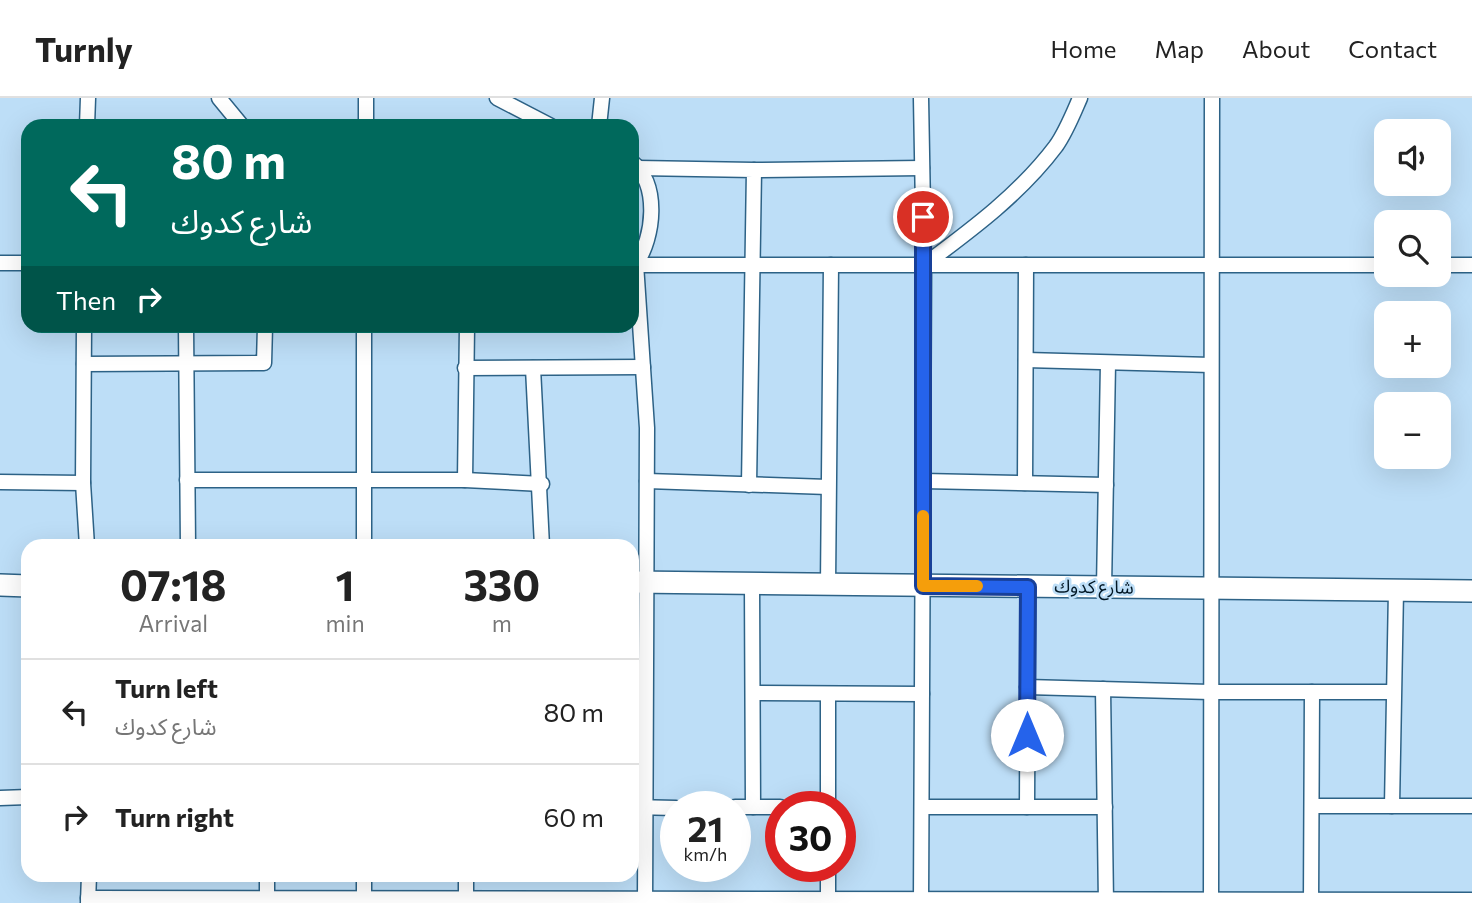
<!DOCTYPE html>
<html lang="en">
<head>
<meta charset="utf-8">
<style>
	:root { --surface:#fff; --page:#f2f2f2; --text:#222; --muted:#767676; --line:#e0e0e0 }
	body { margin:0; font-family:Commissioner,"Noto Sans Arabic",sans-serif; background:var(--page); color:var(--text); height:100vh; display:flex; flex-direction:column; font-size:26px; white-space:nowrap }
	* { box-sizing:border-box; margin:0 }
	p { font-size:23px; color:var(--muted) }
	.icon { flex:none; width:38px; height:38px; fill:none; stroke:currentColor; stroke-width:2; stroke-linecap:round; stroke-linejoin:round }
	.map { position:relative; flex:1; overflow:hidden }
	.details { position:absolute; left:21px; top:441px; width:618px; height:343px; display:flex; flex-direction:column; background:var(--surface); border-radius:21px; box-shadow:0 7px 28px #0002 }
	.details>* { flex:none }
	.top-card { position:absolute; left:21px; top:21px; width:618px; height:214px; border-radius:21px; box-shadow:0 7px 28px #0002; background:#00695c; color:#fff; overflow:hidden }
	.controls { position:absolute; left:1374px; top:21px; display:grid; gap:14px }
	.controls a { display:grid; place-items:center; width:77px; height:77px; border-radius:14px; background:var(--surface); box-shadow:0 7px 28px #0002; font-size:35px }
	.speed { position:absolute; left:660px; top:693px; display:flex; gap:14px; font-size:35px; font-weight:700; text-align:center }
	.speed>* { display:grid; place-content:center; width:91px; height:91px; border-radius:50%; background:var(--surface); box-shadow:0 7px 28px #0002; line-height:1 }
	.speed small { font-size:18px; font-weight:400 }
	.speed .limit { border:10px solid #d22; background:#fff; color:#111 }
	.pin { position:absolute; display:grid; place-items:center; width:60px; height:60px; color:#fff; margin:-30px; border:4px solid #fff; border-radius:50%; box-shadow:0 2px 7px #0007 }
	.me { position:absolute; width:77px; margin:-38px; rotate:0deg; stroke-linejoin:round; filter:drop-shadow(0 0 5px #0008) }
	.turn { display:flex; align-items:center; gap:24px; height:147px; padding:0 35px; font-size:32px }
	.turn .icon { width:91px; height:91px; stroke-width:2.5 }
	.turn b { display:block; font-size:49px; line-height:60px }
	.then { display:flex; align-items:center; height:66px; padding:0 35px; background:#0003; gap:14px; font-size:26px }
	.eta { display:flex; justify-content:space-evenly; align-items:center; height:119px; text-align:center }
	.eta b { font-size:42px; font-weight:700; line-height:49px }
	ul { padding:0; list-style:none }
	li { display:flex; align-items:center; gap:21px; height:105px; padding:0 35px; border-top:2px solid var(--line) }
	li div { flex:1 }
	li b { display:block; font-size:26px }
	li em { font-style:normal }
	header { display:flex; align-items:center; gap:42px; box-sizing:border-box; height:98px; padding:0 35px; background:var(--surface); border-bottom:2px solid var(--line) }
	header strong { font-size:33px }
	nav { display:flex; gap:38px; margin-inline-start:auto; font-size:24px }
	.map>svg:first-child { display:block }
</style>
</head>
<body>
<header>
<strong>Turnly</strong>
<nav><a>Home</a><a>Map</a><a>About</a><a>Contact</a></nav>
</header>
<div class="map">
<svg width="1472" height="805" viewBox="0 0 1472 805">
	<rect width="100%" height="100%" fill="#bddef7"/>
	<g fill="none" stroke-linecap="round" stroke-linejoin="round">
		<g stroke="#2d6286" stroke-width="17">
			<g id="street">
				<polyline points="219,0 242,28"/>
				<polyline points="497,0 551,28"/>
				<polyline points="921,0 924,167 921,805"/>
				<polyline points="87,28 88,0"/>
				<polyline points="366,28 366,0"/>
				<polyline points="599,28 602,0"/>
				<path d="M632,64C660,87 654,139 636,166L647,330L645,805"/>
				<polyline points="638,70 754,72 749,387"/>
				<polyline points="754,72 922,70"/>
				<polyline points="0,165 28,165"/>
				<polyline points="632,167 1386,167"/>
				<path d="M924,167C971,132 1020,96 1056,48C1066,34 1073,16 1080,0"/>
				<polyline points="1438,167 1472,167"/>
				<polyline points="84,228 83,385 87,448"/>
				<polyline points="186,228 188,448"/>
				<polyline points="1026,262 1211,267"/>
				<polyline points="84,266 264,265 265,228"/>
				<polyline points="465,270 643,269"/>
				<polyline points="533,270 542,448"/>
				<polyline points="187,382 465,382 542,386"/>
				<polyline points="465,382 467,228"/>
				<polyline points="647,383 828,389"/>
				<polyline points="923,383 1106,387"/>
				<polyline points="0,384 83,385"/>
				<polyline points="1025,385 1026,167"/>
				<polyline points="364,448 364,228"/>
				<polyline points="752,487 753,709"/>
				<polyline points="828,487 831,167"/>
				<polyline points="1104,490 1108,265"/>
				<polyline points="1027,589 1210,594 1393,594"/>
				<polyline points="1103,591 1106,805"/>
				<polyline points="753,595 922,596"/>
				<polyline points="828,596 828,709"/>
				<polyline points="0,700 28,699"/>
				<polyline points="1312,708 1472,708"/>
				<polyline points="1392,708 1396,492"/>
				<polyline points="632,709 676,710"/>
				<polyline points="735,709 780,709"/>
				<polyline points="922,709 1105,709"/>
				<polyline points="1027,709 1028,489"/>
				<polyline points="267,777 267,805"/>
				<polyline points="364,777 364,805"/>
				<polyline points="88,800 1472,802"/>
				<polyline points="88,805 89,777"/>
				<polyline points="466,805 466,777"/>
				<polyline points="828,805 828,768"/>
				<polyline points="1211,805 1212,0"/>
				<polyline points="1311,805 1312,594"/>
			</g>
		</g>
		<g stroke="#2d6286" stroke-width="24">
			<g id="secondary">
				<polyline points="632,484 1472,493"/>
				<polyline points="0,487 28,488"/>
			</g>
		</g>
		<use href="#street" stroke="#fff" stroke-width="14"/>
		<use href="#secondary" stroke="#fff" stroke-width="21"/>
	</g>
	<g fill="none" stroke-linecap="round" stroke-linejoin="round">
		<g stroke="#184099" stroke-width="18">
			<polyline id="route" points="923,119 923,488 1028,489 1027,637"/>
		</g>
		<use href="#route" stroke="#2563eb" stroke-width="12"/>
		<polyline stroke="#f59e0b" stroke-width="12" points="923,418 923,488 977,488"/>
	</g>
	<g text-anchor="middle" stroke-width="5" stroke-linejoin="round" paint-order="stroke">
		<g font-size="18" fill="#011624" stroke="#bddef7">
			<text transform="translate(1094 489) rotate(1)" y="6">شارع كدوك</text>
		</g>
	</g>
</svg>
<div class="controls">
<a><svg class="icon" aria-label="sound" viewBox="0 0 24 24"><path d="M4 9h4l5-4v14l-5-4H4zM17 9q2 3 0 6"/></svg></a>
<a><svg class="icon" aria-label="search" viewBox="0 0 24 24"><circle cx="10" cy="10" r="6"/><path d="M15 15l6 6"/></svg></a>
<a>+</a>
<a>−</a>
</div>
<div class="speed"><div>21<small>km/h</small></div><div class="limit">30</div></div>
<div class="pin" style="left:923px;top:119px;background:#d93025"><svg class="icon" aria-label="arrive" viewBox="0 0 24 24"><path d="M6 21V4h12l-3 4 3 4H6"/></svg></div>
<svg class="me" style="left:1027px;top:637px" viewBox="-20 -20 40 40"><circle r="19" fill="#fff"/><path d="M0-13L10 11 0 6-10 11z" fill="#2563eb"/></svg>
<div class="top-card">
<div class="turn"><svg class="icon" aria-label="left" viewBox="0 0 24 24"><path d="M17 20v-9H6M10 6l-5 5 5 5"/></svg><div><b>80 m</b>شارع كدوك</div></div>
<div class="then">Then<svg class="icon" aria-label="right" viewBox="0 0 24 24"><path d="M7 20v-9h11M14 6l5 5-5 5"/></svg></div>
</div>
<section class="details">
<div class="eta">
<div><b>07:18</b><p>Arrival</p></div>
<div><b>1</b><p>min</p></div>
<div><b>330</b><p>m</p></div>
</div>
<ul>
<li><svg class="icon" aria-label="left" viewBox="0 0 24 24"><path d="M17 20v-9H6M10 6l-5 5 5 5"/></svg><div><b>Turn left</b><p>شارع كدوك</p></div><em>80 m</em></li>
<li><svg class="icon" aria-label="right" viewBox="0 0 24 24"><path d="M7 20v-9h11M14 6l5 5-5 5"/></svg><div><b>Turn right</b></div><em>60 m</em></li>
</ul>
</section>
</div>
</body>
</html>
